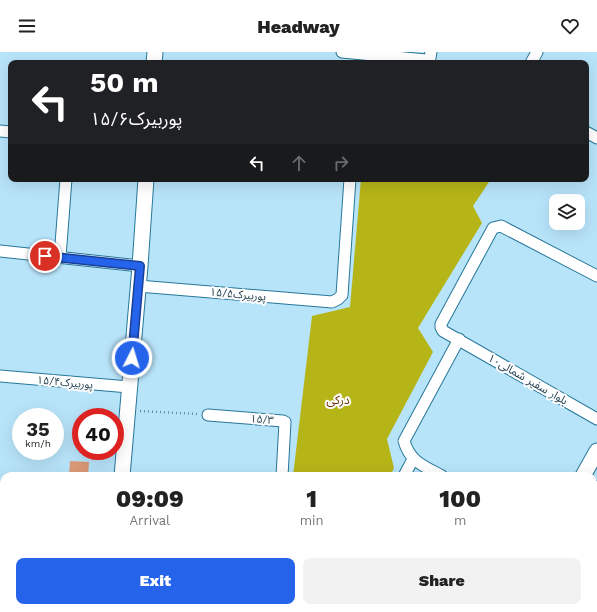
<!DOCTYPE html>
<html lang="en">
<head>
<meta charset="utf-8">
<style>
	:root { --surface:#fff; --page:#f2f2f2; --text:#222; --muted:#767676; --accent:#2563eb }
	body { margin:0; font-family:"Work Sans","Noto Sans Arabic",sans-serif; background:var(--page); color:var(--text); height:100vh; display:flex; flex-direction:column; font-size:15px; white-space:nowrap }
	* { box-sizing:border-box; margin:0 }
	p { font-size:13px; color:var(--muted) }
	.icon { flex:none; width:22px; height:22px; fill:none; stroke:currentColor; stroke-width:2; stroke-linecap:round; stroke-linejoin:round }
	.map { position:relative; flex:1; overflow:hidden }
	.details { position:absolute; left:0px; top:420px; width:597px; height:140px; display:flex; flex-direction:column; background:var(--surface); border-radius:12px 12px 0 0; box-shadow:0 4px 16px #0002 }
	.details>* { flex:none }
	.guide { position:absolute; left:8px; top:8px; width:581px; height:122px; border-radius:8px; box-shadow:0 4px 16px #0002; background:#202124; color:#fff; overflow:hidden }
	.fabs { position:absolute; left:549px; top:142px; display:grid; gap:8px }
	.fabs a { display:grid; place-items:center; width:36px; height:36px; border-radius:8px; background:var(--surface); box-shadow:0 4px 16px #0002; font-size:20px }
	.speed { position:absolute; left:12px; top:356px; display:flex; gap:8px; font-size:20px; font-weight:700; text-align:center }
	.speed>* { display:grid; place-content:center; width:52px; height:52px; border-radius:50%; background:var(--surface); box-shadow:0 4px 16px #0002; line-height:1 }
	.speed small { font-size:10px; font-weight:400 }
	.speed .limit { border:6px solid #d22; background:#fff; color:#111 }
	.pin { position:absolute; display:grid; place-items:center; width:34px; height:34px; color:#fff; margin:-17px; border:2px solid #fff; border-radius:50%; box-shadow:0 1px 4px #0007 }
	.me { position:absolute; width:44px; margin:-22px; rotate:5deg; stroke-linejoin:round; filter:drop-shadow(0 0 3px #0008) }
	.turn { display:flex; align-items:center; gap:14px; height:84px; padding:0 16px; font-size:18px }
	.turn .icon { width:52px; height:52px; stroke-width:2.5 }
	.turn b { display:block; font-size:28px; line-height:34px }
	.lanes { display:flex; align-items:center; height:38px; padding:0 16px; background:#0003; justify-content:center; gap:20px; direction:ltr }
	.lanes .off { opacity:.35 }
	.eta { display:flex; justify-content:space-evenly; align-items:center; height:68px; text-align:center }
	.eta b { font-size:24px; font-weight:800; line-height:28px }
	.action { display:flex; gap:8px; margin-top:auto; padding:8px 16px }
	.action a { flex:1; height:46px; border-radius:8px; background:var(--accent); color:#fff; font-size:16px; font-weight:800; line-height:46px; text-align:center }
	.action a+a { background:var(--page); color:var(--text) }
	header { display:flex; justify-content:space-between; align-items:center; height:52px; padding:0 16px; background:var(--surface); font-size:18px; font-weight:800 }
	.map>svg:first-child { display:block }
</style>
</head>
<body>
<header><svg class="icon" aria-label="menu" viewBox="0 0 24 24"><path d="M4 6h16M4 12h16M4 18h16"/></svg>Headway<svg class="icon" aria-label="heart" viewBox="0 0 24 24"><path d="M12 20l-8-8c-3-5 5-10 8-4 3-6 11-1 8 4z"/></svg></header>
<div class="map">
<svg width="597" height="560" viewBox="0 0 597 560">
	<rect width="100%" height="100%" fill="#b8e4fa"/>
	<polygon fill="#cfd181" points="0,452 4,453 4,507 0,504"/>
	<polygon fill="#b6b518" points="361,127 491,127 473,154 482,171 418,276 433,300 387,387 394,416 390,424 293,424 312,264 350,255"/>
	<polygon fill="#dc9b78" points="70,409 89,410 88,424 69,424"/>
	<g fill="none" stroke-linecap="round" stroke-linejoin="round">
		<g stroke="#257798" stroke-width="8">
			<polyline id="lane" points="588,556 596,560"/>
		</g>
		<g stroke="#257798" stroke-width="13">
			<g id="street">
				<polyline points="342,0 426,8 430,6 431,0"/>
				<polyline points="531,11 537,0"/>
				<polyline points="0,79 11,80"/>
				<polyline points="586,80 597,86"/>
				<polyline points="0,199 140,214"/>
				<polyline points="60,205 66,127"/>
				<polyline points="597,224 501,174 493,176 441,272 441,275 443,279 597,367"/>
				<polyline points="138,234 332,250 338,247 342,243 350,127"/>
				<polyline points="0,324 129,335"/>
				<polyline points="208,363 283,369 285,370 282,424"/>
				<polyline points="404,424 413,407"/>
				<path d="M442,424C424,414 410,410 404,389L459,287"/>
				<polyline points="0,445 4,445"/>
				<polyline points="593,486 597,489"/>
				<polyline points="420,556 427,560"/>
			</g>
		</g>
		<g stroke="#257798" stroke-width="17">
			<g id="secondary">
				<polyline points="154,11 155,0"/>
				<polyline points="122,424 140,214 146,127"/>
				<polyline points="583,424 597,399"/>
				<polyline points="593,436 597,439"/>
				<polyline points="593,479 597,472"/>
				<polyline points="0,532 4,535"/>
				<polyline points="31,556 36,560"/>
				<polyline points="111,560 111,556"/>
				<polyline points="506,560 508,556"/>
				<polyline points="549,560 552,556"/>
			</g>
		</g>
		<polyline stroke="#63899b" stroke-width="2.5" stroke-dasharray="1 3" stroke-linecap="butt" points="140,359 197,362"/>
		<use href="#lane" stroke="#fff" stroke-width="5.5"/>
		<use href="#street" stroke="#fff" stroke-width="11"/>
		<use href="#secondary" stroke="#fff" stroke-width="15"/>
	</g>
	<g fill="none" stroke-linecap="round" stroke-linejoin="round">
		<g stroke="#184099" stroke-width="10">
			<polyline id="route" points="45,204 140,214 132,306"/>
		</g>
		<use href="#route" stroke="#2563eb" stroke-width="7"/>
	</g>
	<g text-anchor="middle" stroke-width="4" stroke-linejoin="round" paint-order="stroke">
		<g font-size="11" fill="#1c3c4b" stroke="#fdfdfd">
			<text transform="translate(238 242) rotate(5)" y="4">پوربیرک۱۵/۵</text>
			<text transform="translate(528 327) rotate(30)" y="4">بلوار سفیر شمالی۱۰</text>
			<text transform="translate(65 330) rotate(5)" y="4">پوربیرک۱۵/۴</text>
			<text transform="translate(262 367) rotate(4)" y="4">۱۵/۳</text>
		</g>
		<g font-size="12" fill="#6d3005" stroke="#fdfdfd">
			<text x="338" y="352">درکی</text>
		</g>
	</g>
</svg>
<div class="fabs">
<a><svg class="icon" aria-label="layers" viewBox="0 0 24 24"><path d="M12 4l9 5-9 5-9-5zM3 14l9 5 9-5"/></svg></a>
</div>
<div class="speed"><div>35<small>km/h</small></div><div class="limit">40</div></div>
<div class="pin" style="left:45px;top:204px;background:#d93025"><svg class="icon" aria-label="arrive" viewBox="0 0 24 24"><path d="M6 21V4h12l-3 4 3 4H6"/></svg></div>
<svg class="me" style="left:132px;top:306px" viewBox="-20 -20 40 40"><circle r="17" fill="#2563eb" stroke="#fff" stroke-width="3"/><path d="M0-11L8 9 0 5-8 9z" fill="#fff"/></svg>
<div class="guide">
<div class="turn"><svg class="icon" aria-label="left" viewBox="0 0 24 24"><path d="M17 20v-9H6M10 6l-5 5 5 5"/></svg><div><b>50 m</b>پوربیرک۱۵/۶</div></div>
<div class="lanes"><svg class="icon" aria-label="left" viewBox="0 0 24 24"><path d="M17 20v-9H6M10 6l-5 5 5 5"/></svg><svg class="icon off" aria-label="ahead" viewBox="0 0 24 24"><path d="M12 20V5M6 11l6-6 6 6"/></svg><svg class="icon off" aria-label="right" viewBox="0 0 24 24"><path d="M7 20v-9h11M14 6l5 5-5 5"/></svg></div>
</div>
<section class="details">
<div class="eta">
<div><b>09:09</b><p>Arrival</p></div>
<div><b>1</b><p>min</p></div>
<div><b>100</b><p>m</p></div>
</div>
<div class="action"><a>Exit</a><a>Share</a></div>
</section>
</div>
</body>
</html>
